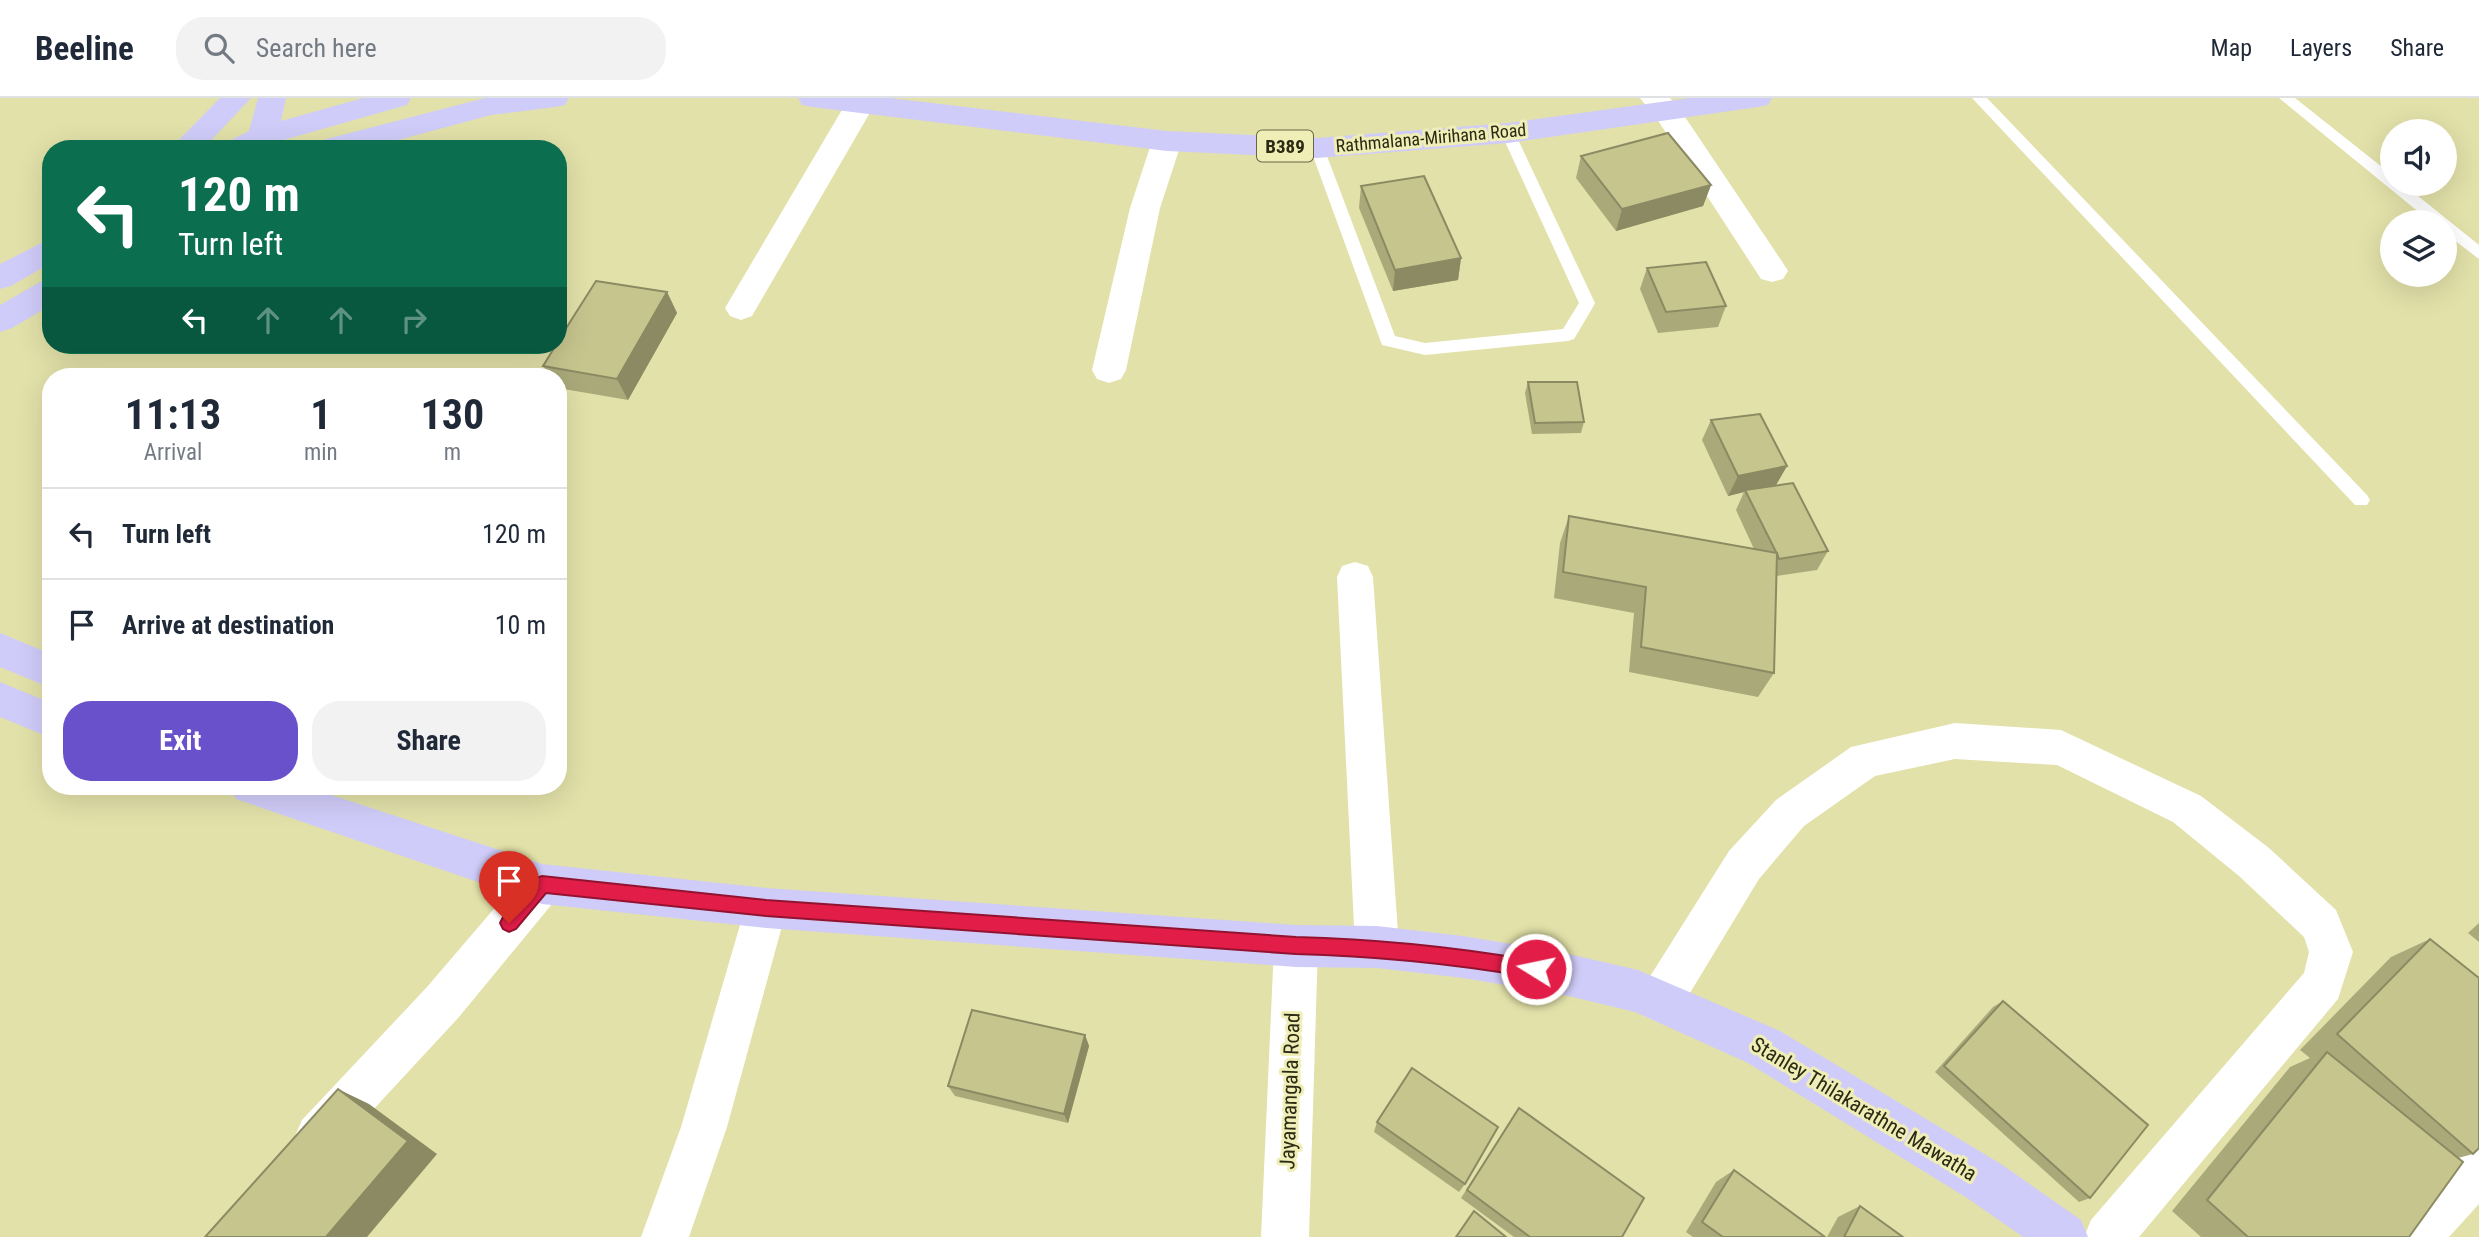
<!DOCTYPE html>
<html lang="en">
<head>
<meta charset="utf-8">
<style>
	:root { --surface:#fff; --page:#f2f2f3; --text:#1f2937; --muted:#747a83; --line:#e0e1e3; --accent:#6851ca }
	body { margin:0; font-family:"Roboto Condensed",sans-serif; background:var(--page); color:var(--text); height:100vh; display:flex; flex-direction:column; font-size:26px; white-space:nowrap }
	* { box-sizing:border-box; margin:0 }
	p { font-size:23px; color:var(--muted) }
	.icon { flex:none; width:38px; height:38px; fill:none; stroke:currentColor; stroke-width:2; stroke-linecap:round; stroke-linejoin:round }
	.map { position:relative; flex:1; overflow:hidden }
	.panel { position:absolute; left:42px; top:270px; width:525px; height:427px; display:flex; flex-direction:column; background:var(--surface); border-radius:28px; box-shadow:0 7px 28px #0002 }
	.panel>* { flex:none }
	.hud { position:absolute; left:42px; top:42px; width:525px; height:214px; border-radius:28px; box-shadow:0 7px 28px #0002; background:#0b6e4f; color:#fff; overflow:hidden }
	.buttons { position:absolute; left:2380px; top:21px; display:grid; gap:14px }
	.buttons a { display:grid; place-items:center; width:77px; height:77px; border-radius:50%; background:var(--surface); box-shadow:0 7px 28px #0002; font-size:35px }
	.pin { position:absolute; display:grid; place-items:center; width:60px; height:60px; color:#fff; margin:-72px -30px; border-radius:50% 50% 50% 0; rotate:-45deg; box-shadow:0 0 7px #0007 }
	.pin .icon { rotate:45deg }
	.me { position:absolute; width:77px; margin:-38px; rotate:280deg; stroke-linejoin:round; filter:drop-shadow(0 0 5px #0008) }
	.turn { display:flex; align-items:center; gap:24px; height:147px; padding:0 21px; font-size:32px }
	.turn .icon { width:91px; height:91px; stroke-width:2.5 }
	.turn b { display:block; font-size:49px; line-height:60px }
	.lanes { display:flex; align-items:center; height:66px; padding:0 21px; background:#0003; justify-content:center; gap:35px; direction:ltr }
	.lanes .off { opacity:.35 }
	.eta { display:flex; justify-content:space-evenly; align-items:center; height:119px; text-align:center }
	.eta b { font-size:42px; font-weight:700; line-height:49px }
	.cta { display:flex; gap:14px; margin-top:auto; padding:14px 21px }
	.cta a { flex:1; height:80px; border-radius:28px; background:var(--accent); color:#fff; font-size:28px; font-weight:700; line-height:80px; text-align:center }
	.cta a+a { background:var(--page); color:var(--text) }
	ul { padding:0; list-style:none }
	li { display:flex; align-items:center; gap:21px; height:91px; padding:0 21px; border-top:2px solid var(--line) }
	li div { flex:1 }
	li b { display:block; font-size:26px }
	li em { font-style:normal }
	header { display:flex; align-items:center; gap:42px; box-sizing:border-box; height:98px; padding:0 35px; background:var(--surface); border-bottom:2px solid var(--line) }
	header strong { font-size:33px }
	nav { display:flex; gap:38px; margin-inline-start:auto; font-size:24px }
	.search { width:490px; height:63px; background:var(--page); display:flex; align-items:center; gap:18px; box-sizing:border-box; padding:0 24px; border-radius:28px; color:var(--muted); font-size:26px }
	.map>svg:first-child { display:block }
</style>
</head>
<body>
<header>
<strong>Beeline</strong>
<div class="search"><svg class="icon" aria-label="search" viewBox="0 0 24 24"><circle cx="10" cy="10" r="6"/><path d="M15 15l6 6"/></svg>Search here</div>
<nav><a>Map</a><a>Layers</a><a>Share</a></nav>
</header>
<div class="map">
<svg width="2479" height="1139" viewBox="0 0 2479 1139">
	<rect width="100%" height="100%" fill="#e2e1a9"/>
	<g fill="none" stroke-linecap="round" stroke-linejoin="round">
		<g fill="#fff" fill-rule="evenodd">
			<polygon points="1972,0 1987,0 2367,397 2370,402 2367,407 2355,407"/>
			<polygon points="2279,0 2295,0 2392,77 2392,86 2403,86 2479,147 2479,161 2445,135 2445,124 2431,124"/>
			<polygon points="1508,30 1515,35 1595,205 1593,209 1574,241 1568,243 1425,257 1382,247 1310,50 1317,45 1324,50 1395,238 1425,245 1563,231 1579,205 1501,35"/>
		</g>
		<g fill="#fff" fill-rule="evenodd">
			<polygon points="849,0 871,0 875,6 752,218 741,222 730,218 725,210"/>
			<polygon points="1640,0 1670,0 1677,7 1783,165 1788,173 1783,181 1772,184 1761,181 1657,21"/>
			<polygon points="1167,33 1178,36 1182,43 1160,110 1126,272 1121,281 1109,285 1097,281 1092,272 1130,110 1152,43 1156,36"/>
			<polygon points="1355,464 1368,468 1373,479 1399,849 1392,864 1377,870 1362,864 1355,849 1337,479 1342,468"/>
			<polygon points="1955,625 2061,632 2201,698 2269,750 2336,812 2353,854 2338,901 2139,1139 2084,1139 2091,1122 2304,875 2309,854 2304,839 2239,778 2173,724 2057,667 1955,661 1875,678 1804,728 1759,781 1676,918 1660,925 1644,918 1638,903 1644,888 1729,753 1776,702 1851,649"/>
			<polygon points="542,766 557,772 563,786 557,800 459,919 334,1054 318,1061 302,1054 295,1038 302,1022 427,889 527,772"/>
			<polygon points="766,790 781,796 787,810 727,1029 689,1139 641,1139 681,1029 745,810 751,796"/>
			<polygon points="1296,827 1311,833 1318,848 1309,1139 1261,1139 1274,848 1281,833"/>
			<polygon points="2479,1048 2479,1106 2449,1139 2392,1139 2399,1122 2462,1054"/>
		</g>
		<g fill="#d0ccf9" fill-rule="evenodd">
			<polygon points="220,0 251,0 203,51 170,51"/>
			<polygon points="258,0 286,0 281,23 363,0 411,0 407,7 280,43 285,51 223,51 227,44 249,33"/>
			<polygon points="485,0 569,0 565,7 555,9 491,17 365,51 311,51 315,44"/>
			<polygon points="798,0 890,0 1167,33 1317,40 1508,25 1690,0 1772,0 1768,7 1758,9 1508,45 1317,60 1167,53 812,9 802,7"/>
			<polygon points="51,140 51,165 11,188 0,191 0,166"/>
			<polygon points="51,181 51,207 12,230 0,234 0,207 40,184"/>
			<polygon points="0,535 51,556 51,590 0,569"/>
			<polygon points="0,584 51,605 51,640 0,619"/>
			<polygon points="230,688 304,688 542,766 766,790 1296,827 1377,828 1463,838 1560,854 1638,872 1780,933 2001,1066 2081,1122 2088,1139 2023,1139 1967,1100 1748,965 1635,914 1560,896 1463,880 1377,870 1296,869 766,830 542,806 236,701"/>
		</g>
	</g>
	<g fill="#aaa97a">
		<polygon points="1581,58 1711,87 1703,108 1616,133 1576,80"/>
		<polygon points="1361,88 1461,160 1458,182 1393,193 1359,110"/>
		<polygon points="1647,170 1726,208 1718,229 1658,235 1640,191"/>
		<polygon points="667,194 677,215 628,302 558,290 558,278 549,278 543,268"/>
		<polygon points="1528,284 1584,324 1581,335 1532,336 1525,295"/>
		<polygon points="1711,322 1787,368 1776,387 1828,453 1817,472 1776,478 1774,575 1758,599 1629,574 1634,515 1554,500 1560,445 1569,418 1754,451 1736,412 1744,394 1728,398 1702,342"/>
		<polygon points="2479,825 2479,844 2468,835"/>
		<polygon points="2430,841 2473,1056 2458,1060 2409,1139 2201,1139 2172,1113 2290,969 2310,960 2300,952 2391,859"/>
		<polygon points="2003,903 2090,1100 2079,1104 1935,974 1993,909"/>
		<polygon points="1085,937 1089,948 1068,1025 955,998 948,988"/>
		<polygon points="1519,1010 1622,1139 1514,1139 1461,1100"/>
		<polygon points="1377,1024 1465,1086 1459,1094 1374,1034"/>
		<polygon points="1734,1072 1825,1139 1693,1139 1686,1134 1716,1084"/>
		<polygon points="1860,1108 1903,1139 1827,1139 1838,1119"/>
	</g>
	<g fill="#8b8a63">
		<polygon points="1711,87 1703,108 1616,133 1622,111"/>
		<polygon points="1461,160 1458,182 1393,193 1395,172"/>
		<polygon points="667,194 677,215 628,302 617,281"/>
		<polygon points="1787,368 1776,387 1745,392 1744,394 1728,398 1738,378"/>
		<polygon points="1085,937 1089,948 1068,1025 1064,1016"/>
		<polygon points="338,991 369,1006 437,1056 367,1139 326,1139"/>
	</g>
	<g fill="#c6c58e" stroke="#8b8a63" stroke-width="2">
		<polygon points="1668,35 1711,87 1622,111 1581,58"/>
		<polygon points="1424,78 1461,160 1395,172 1361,88"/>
		<polygon points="1706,164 1726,208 1666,214 1647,170"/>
		<polygon points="596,183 667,194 617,281 543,268 556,247 558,247 558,243"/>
		<polygon points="1528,284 1577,284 1584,324 1535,325"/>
		<polygon points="1760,316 1787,368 1738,378 1711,322"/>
		<polygon points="1793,385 1828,453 1779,461 1777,455 1776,454 1745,392"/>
		<polygon points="1569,418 1777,455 1774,575 1641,549 1646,489 1563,474"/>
		<polygon points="2430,841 2479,880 2479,1050 2473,1056 2337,936"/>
		<polygon points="2003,903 2148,1027 2090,1100 1944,968"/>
		<polygon points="972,912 1085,937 1064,1016 948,988"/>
		<polygon points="2327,954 2463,1064 2409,1139 2248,1139 2207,1102"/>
		<polygon points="1412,970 1498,1029 1465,1086 1377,1024"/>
		<polygon points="338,991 408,1043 326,1139 205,1139"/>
		<polygon points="1519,1010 1644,1100 1622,1139 1530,1139 1467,1092"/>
		<polygon points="1734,1072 1825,1139 1723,1139 1702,1124"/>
		<polygon points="1860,1108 1903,1139 1844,1139"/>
		<polygon points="1474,1113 1506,1139 1456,1139"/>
	</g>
	<path fill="#e11d48" stroke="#92132f" stroke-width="2" d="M542,778L766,802L1296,839C1377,841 1456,849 1536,863L1542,865L1545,871L1542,877L1536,880C1455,866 1378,858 1296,856L766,818L546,795L516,831L509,834L503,831L500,825L503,819L536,780Z"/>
	<g text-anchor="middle" stroke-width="6" stroke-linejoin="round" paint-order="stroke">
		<g font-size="18" fill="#2b2a14" stroke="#efeeb6">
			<text transform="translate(1431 40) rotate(-5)" y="6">Rathmalana-Mirihana Road</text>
		</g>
		<rect fill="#efeeb6" stroke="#666545" stroke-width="2" x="1257" y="32.5" width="56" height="31" rx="5"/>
		<g font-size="19" font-weight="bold" fill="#2b2a14">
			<text x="1285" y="55">B389</text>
		</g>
		<g font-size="21" fill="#2b2a14" stroke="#efeeb6">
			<text transform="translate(1290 993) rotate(-88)" y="7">Jayamangala Road</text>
			<text transform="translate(1864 1011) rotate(31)" y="7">Stanley Thilakarathne Mawatha</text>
		</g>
	</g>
</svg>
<div class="buttons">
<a><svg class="icon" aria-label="sound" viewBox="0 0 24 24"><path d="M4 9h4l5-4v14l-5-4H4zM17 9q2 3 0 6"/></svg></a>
<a><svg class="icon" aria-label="layers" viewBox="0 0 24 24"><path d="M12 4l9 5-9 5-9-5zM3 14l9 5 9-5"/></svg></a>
</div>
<div class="pin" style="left:509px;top:825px;background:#d93025"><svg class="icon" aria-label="arrive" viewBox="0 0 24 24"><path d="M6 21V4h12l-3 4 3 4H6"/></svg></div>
<svg class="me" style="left:1536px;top:871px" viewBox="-20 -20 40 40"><circle r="17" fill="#e11d48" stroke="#fff" stroke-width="3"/><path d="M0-11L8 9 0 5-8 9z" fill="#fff"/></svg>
<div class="hud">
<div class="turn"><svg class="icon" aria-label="left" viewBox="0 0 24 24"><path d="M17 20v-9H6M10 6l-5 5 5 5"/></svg><div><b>120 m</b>Turn left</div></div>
<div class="lanes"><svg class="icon" aria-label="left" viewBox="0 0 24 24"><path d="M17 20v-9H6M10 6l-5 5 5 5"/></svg><svg class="icon off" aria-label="ahead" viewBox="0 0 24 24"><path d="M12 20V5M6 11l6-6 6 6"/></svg><svg class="icon off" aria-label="ahead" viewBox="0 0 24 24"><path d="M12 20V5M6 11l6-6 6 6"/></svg><svg class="icon off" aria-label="right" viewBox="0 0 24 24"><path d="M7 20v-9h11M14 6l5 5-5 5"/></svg></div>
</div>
<section class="panel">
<div class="eta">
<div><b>11:13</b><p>Arrival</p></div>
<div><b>1</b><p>min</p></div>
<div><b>130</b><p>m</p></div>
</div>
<ul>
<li><svg class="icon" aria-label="left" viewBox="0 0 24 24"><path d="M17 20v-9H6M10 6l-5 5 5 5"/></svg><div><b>Turn left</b></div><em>120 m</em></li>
<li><svg class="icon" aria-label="arrive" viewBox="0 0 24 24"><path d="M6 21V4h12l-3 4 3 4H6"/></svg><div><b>Arrive at destination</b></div><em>10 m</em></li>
</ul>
<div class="cta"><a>Exit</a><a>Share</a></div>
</section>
</div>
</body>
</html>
